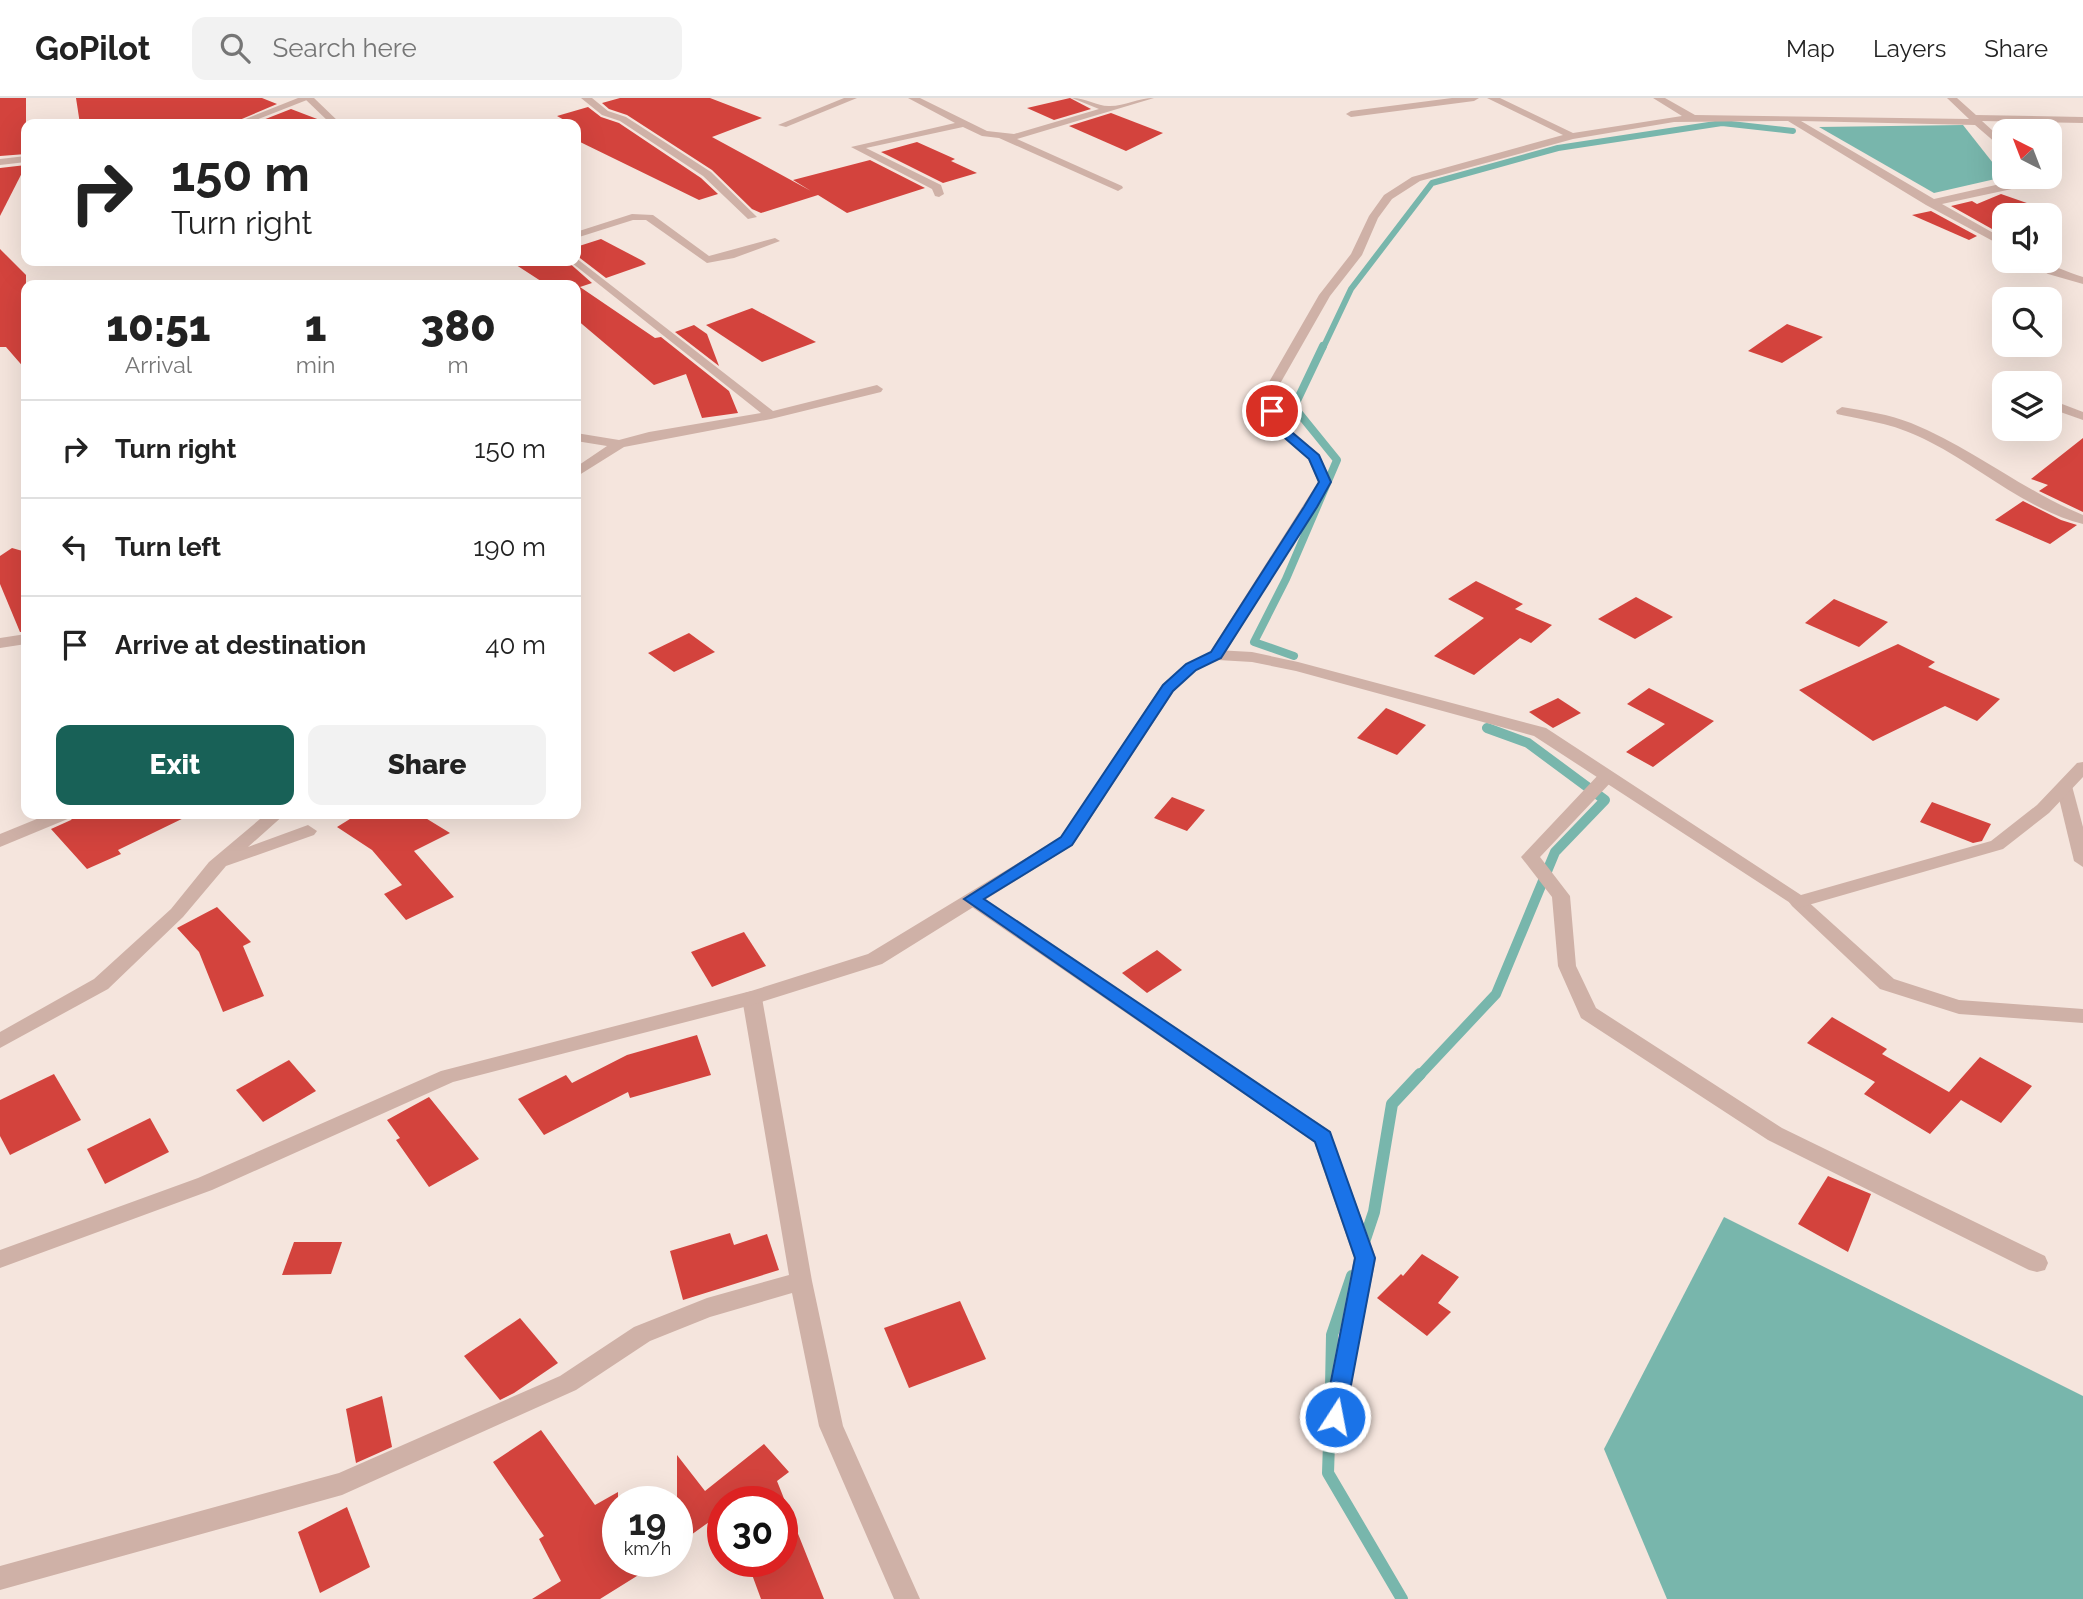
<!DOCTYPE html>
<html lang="en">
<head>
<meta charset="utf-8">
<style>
	:root { --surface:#fff; --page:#f2f2f2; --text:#222; --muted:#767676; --line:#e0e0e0; --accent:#186157 }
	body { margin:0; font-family:Raleway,sans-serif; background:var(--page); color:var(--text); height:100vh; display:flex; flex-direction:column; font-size:26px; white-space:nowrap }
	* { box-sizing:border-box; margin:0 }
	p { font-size:23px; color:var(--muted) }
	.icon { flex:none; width:38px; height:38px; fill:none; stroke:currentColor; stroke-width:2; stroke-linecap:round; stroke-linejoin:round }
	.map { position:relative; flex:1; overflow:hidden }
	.panel { position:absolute; left:21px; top:182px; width:560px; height:539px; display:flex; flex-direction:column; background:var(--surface); border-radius:14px; box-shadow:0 7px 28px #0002 }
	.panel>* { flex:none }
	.banner { position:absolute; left:21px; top:21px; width:560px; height:147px; border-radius:14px; box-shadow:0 7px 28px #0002; background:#fff; color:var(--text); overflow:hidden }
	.needle { width:46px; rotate:318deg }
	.tools { position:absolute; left:1992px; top:21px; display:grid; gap:14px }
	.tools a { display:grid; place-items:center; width:70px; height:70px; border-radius:14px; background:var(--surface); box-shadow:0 7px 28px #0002; font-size:35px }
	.speed { position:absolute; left:602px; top:1388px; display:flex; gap:14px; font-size:35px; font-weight:700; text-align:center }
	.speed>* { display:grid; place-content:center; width:91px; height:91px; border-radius:50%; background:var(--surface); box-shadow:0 7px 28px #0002; line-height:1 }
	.speed small { font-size:18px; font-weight:400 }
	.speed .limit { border:10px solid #d22; background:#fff; color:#111 }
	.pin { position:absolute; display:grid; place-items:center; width:60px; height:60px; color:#fff; margin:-30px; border:4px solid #fff; border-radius:50%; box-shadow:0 2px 7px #0007 }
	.me { position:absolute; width:77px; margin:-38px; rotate:11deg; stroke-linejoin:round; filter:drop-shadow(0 0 5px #0008) }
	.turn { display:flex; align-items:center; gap:24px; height:147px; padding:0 35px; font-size:32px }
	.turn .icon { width:91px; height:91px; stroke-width:2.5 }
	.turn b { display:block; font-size:49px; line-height:60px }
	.eta { display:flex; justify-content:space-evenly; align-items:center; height:119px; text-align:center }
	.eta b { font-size:42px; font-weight:800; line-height:49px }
	.primary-button { display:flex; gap:14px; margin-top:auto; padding:14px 35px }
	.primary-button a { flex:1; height:80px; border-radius:14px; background:var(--accent); color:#fff; font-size:28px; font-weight:800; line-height:80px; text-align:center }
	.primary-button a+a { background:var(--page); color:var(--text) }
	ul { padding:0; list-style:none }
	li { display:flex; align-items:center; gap:21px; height:98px; padding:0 35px; border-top:2px solid var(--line) }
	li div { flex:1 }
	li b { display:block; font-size:26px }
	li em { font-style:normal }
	header { display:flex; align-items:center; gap:42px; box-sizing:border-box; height:98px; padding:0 35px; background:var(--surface); border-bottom:2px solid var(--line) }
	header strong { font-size:33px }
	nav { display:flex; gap:38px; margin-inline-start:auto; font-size:24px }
	.search { width:490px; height:63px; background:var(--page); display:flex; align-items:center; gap:18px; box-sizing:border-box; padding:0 24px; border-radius:14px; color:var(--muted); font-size:26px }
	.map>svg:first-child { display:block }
</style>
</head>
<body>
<header>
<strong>GoPilot</strong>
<div class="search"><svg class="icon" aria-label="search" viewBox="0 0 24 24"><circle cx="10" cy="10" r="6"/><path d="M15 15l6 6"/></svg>Search here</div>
<nav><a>Map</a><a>Layers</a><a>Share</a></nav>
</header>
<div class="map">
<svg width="2083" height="1501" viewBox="0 0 2083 1501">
	<rect width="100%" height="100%" fill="#f5e5dd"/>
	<g fill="#78b6ac">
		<polygon points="1963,27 2004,79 1934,95 1819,29"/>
		<polygon points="1724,1119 2083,1298 2083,1501 1667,1501 1604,1351"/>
	</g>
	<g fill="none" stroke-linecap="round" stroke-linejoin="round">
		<polyline stroke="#78b6ac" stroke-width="6" points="1323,250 1351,191 1432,85 1558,50 1722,25 1793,33"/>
		<polyline stroke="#78b6ac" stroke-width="8" points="1294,558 1254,544 1286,481 1337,362 1294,309 1323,248"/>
		<polyline stroke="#78b6ac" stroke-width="10" points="1419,978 1496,896 1555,754 1605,702 1528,645 1487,630"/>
		<g stroke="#78b6ac" stroke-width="12">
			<polyline points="1363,1147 1374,1114 1392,1006 1420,976"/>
			<polyline points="1331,1289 1332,1237 1352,1178"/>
			<polyline points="1330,1315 1328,1375 1402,1501"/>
		</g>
	</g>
	<g fill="#d3433d">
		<polygon points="0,0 26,0 26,56 0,58"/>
		<polygon points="76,0 262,0 277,6 230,26 80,26"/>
		<polygon points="620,0 710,0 762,20 712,39 811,93 793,82 870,62 925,90 847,115 818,97 761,115 752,111 712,72 627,17 609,11 602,5"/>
		<polygon points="1070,0 1091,11 1054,22 1027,10"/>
		<polygon points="588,9 601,19 619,25 701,80 718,96 699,102 576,42 576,26 554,26 566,23 557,18"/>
		<polygon points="291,11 325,24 325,26 253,26"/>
		<polygon points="1111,15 1163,35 1126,53 1069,28"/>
		<polygon points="917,44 955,61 951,63 977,75 943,85 881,54"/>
		<polygon points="26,67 0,118 0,70"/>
		<polygon points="2001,96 2041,110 2024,117 2004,117 2004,126 1992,131 1951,108 1972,103 1977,106"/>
		<polygon points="1931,113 1977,138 1969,142 1912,117"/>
		<polygon points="601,141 643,163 646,166 606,180 576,157 576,149"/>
		<polygon points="0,151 26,177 26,272 6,249 0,249"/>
		<polygon points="510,163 567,163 592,185 580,189 655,240 661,239 729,293 738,315 702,320 686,276 654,287 576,221 576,187 547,187"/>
		<polygon points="752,210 816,244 762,264 706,227"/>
		<polygon points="1787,226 1823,239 1782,265 1748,253"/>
		<polygon points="694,227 707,236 719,268 675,234"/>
		<polygon points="2083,340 2083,414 2039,393 2048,387 2031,381"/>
		<polygon points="2023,403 2061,422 2077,427 2050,446 1995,422"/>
		<polygon points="12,450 26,454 26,534 20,534 0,486 0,458"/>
		<polygon points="1476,483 1523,506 1515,511 1552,527 1531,545 1520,540 1474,577 1434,558 1484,520 1448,501"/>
		<polygon points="1636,499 1673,519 1635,541 1598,521"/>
		<polygon points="1834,501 1888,524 1859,549 1805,525"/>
		<polygon points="689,535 715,554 674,574 648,555"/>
		<polygon points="1898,546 1935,564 1928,569 2000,601 1977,623 1945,608 1873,643 1799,592"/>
		<polygon points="1649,590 1714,623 1653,669 1626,654 1665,626 1627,606"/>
		<polygon points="1558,600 1581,615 1553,630 1529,614"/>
		<polygon points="1386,610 1426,627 1397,657 1357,640"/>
		<polygon points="1172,699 1205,712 1187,733 1154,720"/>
		<polygon points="1932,704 1991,726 1982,743 1973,745 1920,724"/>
		<polygon points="76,716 192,716 118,752 121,756 87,771 51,731 71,722"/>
		<polygon points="358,716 419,716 450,735 414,753 454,799 406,822 384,796 402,787 372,752 337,729"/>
		<polygon points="217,809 251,844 243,848 264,898 223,914 199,854 177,830"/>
		<polygon points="744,834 766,868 712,889 691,854"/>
		<polygon points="1157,852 1182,872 1147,895 1122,875"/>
		<polygon points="1832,919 1887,951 1882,956 1949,994 1980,959 2032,988 2001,1025 1961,1002 1930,1036 1864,996 1875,984 1807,945"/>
		<polygon points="697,937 711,977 630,1000 628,994 544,1037 518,1001 566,977 572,985 627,957"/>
		<polygon points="289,962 316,993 263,1024 236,992"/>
		<polygon points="54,976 81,1022 10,1057 0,1038 0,1002"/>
		<polygon points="429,999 479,1061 429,1089 396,1042 400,1040 387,1022"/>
		<polygon points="150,1020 169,1054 105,1086 87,1051"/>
		<polygon points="1828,1078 1871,1096 1848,1154 1798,1126"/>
		<polygon points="730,1135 734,1147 767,1136 779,1172 683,1202 670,1153"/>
		<polygon points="294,1144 342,1144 331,1176 282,1177"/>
		<polygon points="1422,1156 1459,1179 1438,1205 1451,1214 1427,1238 1377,1200 1401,1176 1403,1178"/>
		<polygon points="960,1203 986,1261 909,1290 884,1230"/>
		<polygon points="520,1220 558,1265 514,1295 500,1302 464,1258"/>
		<polygon points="382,1298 392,1349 356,1365 346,1311"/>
		<polygon points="541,1332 595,1407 618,1394 618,1463 661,1463 600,1501 532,1501 561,1483 539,1441 544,1438 493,1364"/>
		<polygon points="764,1346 789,1374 777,1383 824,1501 761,1501 747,1463 782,1463 782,1404 723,1404 723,1414 677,1447 677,1357 705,1393"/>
		<polygon points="347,1409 370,1469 320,1495 298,1434"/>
	</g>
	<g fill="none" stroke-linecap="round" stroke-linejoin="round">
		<g fill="#cfb1a7" fill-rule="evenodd">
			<polygon points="304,0 314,0 341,26 331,26"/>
			<polygon points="581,0 592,0 608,13 626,19 711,74 757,119 748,121 703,78 620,23 602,17"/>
			<polygon points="844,0 857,0 786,29 778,27"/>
			<path d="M908,0H920L987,33L1014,36L1099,11L1072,0C1086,0 1099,9 1110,8C1125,8 1138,0 1154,0L1017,41L1122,88L1123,90L1118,93L999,40L982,38L963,29L866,50L941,87L944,96L939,99L935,98L932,91L851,49L955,25Z"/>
			<polygon points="1452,0 1479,0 1474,3 1351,19 1346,16 1351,13"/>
			<polygon points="1487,0 1500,0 1573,35 1682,18 1653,0 1665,0 1695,17 1969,21 1947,0 1957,0 1976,17 2083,19 2083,25 1982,23 2004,43 2004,52 1975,27 1801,23 1934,101 2031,79 2042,79 2044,84 1942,106 2004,141 2004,149 1926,107 1788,23 1674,24 1573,41 1420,83 1392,101 1378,120 1362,157 1330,198 1277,291 1278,313 1287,330 1319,356 1332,384 1224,557 1221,560 1211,560 1208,557 1318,384 1308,361 1275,332 1266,313 1265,291 1319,197 1351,156 1369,118 1384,97 1412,79 1563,37"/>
			<polygon points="632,116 653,117 709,158 775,140 780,143 734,160 707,165 646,122 633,122 576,140 576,134"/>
			<polygon points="576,160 773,313 877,287 883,291 881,294 771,321 624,349 576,379 576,369 607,348 576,343 576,335 619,342 649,334 761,315 572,165 570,163 576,163"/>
			<path d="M2027,163C2046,162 2065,174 2083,179V186L2048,176Z"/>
			<polygon points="2049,301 2083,314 2083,322 2049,310"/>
			<path d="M1842,309C1866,313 1888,316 1911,325C1971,349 2022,392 2083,417V426C2027,412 1981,370 1930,344C1896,326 1874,324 1837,316L1836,313Z"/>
			<polygon points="26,536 26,546 0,550 0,540"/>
			<polygon points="1607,673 1615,678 1613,682 1540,759 1570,798 1576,868 1596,910 1782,1030 2045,1158 2048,1165 2045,1172 2037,1174 2029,1172 1768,1042 1581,920 1558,868 1552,799 1521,759 1601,674"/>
			<polygon points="2064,683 2072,688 2083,729 2083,769 2074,763 2056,688"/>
			<polygon points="49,716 73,716 70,720 0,749 0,736"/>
			<polygon points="266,716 285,716 248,749 308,727 317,733 314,737 226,768 183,819 108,891 0,950 0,934 94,881 171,811 209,764"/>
			<polygon points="972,795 1330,1033 1376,1160 1343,1327 1335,1330 1327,1327 1323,1319 1354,1160 1314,1044 966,805 963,801 966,797"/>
			<polygon points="1798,798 1804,800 1894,881 1959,902 2083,911 2083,925 1959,916 1880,891 1792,808 1789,804 1792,800"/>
			<polygon points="752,893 759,895 762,900 812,1183 843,1328 920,1501 894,1501 819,1328 792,1195 710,1219 650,1243 576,1292 342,1397 0,1492 0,1468 339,1375 560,1278 634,1229 707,1200 789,1177 742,900 745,895"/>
		</g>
		<g fill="#cfb1a7" fill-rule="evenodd">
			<polygon points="298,0 312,0 246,26 233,26"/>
			<polygon points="26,58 26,64 0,67 0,61"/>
			<polygon points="1216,552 1252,554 1298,564 1546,630 1801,797 1991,743 2037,707 2077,665 2083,664 2083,679 2049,715 2003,751 1798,810 1534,638 1296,573 1252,564 1218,562 1196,572 1174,593 1073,747 882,866 752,907 453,984 212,1092 0,1170 0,1152 198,1080 441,973 751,893 868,856 1061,739 1162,587 1186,566"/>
		</g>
	</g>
	<polygon fill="#1a73e8" stroke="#114b97" stroke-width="2" points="1268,310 1276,310 1287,330 1319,357 1331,384 1317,409 1221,560 1196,572 1173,593 1072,747 984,801 1330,1034 1375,1160 1345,1319 1342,1326 1335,1329 1327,1326 1324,1319 1355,1160 1315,1044 964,801 1061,739 1163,587 1186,566 1211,554 1304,409 1319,384 1309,361 1278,334 1266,313"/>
</svg>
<div class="tools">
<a><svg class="needle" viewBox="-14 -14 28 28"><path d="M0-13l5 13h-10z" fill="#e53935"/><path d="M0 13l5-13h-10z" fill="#767676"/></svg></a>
<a><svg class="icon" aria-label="sound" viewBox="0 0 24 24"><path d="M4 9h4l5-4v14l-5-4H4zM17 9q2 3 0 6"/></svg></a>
<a><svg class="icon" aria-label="search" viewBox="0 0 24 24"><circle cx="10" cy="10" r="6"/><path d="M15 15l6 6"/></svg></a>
<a><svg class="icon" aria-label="layers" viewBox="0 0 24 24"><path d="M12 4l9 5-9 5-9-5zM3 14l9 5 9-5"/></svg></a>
</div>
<div class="speed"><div>19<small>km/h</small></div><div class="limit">30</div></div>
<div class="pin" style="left:1272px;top:313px;background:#d93025"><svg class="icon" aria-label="arrive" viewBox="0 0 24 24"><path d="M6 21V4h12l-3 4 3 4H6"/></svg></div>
<svg class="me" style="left:1335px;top:1319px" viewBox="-20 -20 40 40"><circle r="17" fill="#1a73e8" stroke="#fff" stroke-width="3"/><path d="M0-11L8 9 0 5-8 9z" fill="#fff"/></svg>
<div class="banner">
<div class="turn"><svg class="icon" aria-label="right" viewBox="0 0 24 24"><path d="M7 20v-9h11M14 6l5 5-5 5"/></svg><div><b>150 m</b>Turn right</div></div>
</div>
<section class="panel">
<div class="eta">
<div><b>10:51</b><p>Arrival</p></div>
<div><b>1</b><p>min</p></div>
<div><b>380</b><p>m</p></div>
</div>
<ul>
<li><svg class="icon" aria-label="right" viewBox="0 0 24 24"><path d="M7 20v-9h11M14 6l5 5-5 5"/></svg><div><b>Turn right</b></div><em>150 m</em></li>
<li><svg class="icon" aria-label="left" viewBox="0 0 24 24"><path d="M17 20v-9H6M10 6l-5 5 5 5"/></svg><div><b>Turn left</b></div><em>190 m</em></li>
<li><svg class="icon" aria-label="arrive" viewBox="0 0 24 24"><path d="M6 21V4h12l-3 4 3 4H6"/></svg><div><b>Arrive at destination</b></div><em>40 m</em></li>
</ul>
<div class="primary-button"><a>Exit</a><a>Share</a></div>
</section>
</div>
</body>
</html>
